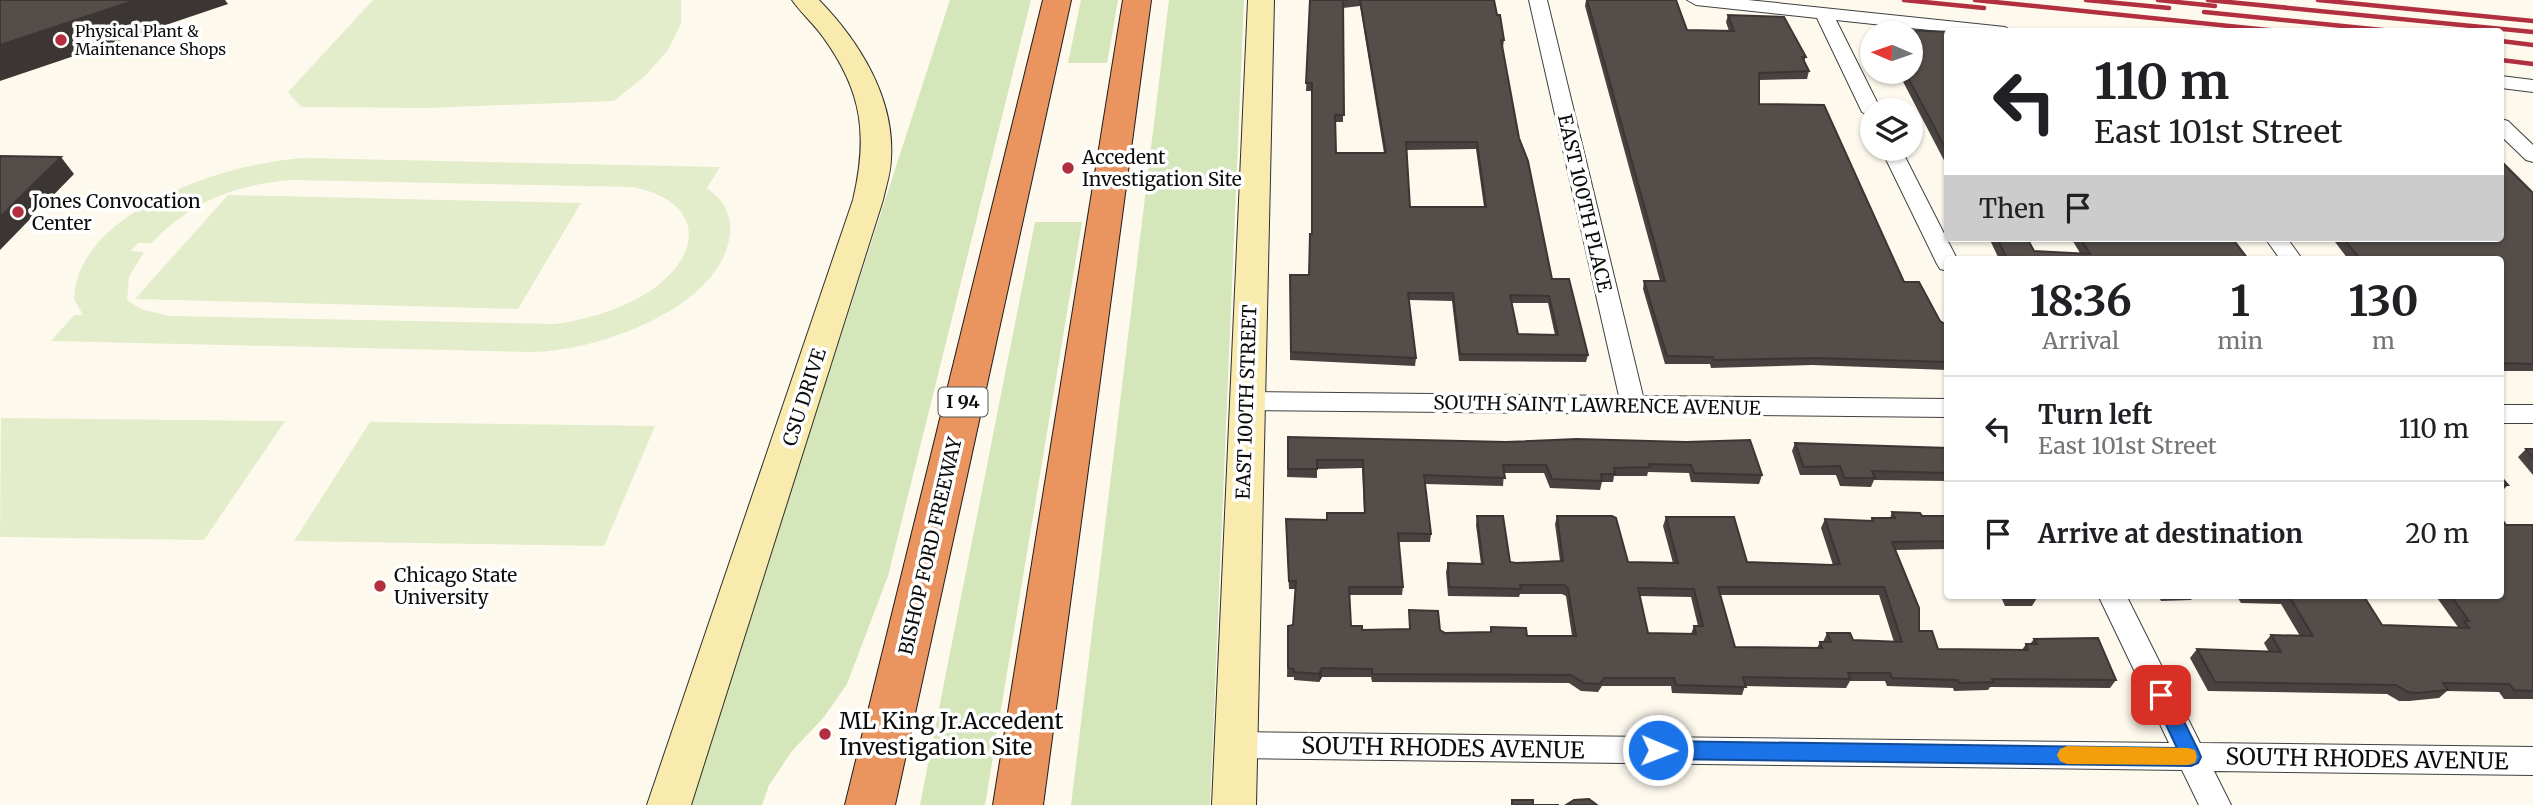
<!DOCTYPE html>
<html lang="en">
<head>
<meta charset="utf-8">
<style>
	:root { --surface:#fff; --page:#f6f6f6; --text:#202124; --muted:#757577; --line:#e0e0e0 }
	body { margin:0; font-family:Merriweather,serif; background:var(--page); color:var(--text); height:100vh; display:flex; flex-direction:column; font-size:26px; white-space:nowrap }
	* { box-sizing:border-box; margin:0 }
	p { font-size:23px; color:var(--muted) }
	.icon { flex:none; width:38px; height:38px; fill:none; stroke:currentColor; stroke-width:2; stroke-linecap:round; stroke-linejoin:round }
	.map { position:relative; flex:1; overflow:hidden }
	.sheet { position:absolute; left:1944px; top:256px; width:560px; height:343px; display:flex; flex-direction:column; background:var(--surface); border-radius:7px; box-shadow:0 2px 5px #0004 }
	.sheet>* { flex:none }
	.top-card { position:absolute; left:1944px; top:28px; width:560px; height:214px; border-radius:7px; box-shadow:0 2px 5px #0004; background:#fff; color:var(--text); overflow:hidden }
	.needle { width:46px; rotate:272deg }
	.tools { position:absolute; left:1860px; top:21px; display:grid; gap:14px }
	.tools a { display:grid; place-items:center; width:63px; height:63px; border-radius:50%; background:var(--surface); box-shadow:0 2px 5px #0004; font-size:35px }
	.pin { position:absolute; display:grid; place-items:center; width:60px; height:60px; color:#fff; margin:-30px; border-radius:14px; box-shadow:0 4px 10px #0006 }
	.me { position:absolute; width:77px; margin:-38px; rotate:91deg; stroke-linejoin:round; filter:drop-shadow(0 0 5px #0008) }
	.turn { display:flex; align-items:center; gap:24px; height:147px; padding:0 35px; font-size:32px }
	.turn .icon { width:91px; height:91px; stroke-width:2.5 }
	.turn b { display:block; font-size:49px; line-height:60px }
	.then { display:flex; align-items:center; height:66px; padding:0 35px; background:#0003; gap:14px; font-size:26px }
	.eta { display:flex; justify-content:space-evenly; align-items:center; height:119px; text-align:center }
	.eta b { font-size:42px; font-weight:700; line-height:49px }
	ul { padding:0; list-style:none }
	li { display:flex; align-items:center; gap:21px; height:105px; padding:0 35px; border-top:2px solid var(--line) }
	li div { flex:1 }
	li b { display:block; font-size:26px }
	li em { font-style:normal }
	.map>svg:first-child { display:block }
</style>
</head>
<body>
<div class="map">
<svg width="2533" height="805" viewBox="0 0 2533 805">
	<rect width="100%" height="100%" fill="#fef9ed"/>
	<g fill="#d4e6ba">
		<polygon points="950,0 1031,0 888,576 847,684 824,717 792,751 769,785 762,805 689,805"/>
		<polygon points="1081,0 1118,0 1107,63 1068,63"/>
		<polygon points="1169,0 1244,0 1210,805 1071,805"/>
		<polygon points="1035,222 1082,222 985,805 920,805"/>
	</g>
	<g fill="#e4edcb" fill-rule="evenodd">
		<polygon points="373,0 681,0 681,24 668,50 645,76 614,101 426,108 301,107 288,92"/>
		<path d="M307,158L720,167L707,188C723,199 732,214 730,234C722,308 597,351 534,352L51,341L74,315H83L74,299C77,209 232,161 307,158ZM293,180L633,187C710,203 702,261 642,296C615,311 585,320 555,324L169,316L141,309L127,300L129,277L144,252L131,251L138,243H152C191,201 237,184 293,180Z"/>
		<polygon points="228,195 581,203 518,309 135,299"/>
		<polygon points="1,418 285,421 204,540 0,537"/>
		<polygon points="370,422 655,426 604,546 294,541"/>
	</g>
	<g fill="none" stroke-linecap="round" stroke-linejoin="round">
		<g stroke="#404040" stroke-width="2">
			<g id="street">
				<polygon points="1529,0 1547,0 1643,396 1948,399 1948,417 1246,410 1237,407 1234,401 1237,395 1246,392 1619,396"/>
				<polygon points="1687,0 1748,0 2005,27 2014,32 1948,32 1836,20 1881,110 1872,110 1872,118 1862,112 1817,18 1696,5"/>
				<polygon points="2501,76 2533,80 2533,92 2501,88"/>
				<polygon points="2501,119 2508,121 2533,145 2533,162 2526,160 2501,136"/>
				<polygon points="1881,149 1901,149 1957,259 1948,259 1948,271 1940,269 1937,264"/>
				<polygon points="2265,238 2287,238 2302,259 2280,259"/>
				<rect x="2501" y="405" width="32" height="18"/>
				<polygon points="2098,595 2126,595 2200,743 2533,747 2533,775 2214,771 2231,805 2199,805 2182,770 1235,758 1224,754 1220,745 1224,736 1235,732 2169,743"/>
			</g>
		</g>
		<g stroke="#2f2f2f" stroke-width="2">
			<g id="secondary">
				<path d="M792,0H819C859,41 895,98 891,158C891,172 886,186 883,200L691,805H647L853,200C868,136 863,92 823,37C814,24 801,13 792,0Z"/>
				<polygon points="1248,0 1274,0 1256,805 1212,805"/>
			</g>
		</g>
		<g stroke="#1e1e1e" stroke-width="2">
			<g id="highway">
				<polygon points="1043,0 1071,0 895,805 845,805"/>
				<polygon points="1123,0 1151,0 1043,805 993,805"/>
			</g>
		</g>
		<use href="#street" fill="#fff" fill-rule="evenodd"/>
		<use href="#secondary" fill="#f9ebad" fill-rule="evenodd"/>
		<use href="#highway" fill="#ea945f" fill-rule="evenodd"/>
		<g stroke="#b22f3f" stroke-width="4.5">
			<polyline points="1904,0 1984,8"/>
			<polyline points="1975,0 2288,32"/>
			<polyline points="2086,0 2169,8"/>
			<polyline points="2158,0 2215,6"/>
			<polyline points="2208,0 2533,32"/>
			<polyline points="2318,0 2533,21"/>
			<polyline points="2204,12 2402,32"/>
			<polyline points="2501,41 2533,45"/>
			<polyline points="2501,60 2533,64"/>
		</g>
	</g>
	<g fill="#484240" fill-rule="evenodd">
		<path d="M1310,0H1494L1504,40L1503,47H1502L1519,138L1552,279L1588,355L1586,362L1459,361L1452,301L1409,300L1416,358L1415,366L1290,360V275H1309L1312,234V91H1306ZM1360,6L1384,153H1336L1335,122H1343V8ZM1476,149L1484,207H1410L1407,150ZM1512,303H1548L1555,335L1518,334Z"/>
		<polygon points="1586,0 1687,30 1729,31 1726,22 1728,15 1806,57 1804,61 1809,71 1807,79 1759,80 1759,104 1904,282 1940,321 1948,326 1948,370 1812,365 1711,368 1710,364 1665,364 1643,289 1644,281 1660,281 1585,6"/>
		<polygon points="1882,29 1948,32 1948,168 1898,72 1911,72 1911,33 1881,33"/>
		<polygon points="2533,193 2533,371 2501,371 2501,259 2348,259 2332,238 2501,238"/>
		<polygon points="1989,238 2027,238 2034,251 2080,253 2071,238 2232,238 2248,259 1999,259"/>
		<path d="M1288,437L1506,442L1577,439L1762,475L1759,484L1691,482L1689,473L1648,472L1647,476H1614L1613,482H1602L1600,490L1550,488L1544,473H1504L1503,486L1425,484L1431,534L1430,542H1399L1403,587L1402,595H1349L1351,626L1362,630L1409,629V610L1445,633L1490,632L1491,627L1527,636H1572L1566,596L1562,594H1520L1519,597L1448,596L1446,572L1448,563L1481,564L1476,525L1477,516L1510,562L1516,563L1560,561L1555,524L1557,516L1628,562L1673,563L1663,526L1666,517L1747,562L1833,565L1821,528L1825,519L1870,521L1872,518H1890L1892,512L1922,516H1948V549L1895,550L1919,631L1938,649L2022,650L2026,644H2030L2034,639L2116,680L2110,688L1990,687L1988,690L1954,691L1953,688L1887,686L1885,681H1850L1846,688L1745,686L1742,695L1672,693L1671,686H1602L1598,692L1581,691L1569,683L1372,682L1371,677H1322L1319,682L1294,680V677H1287L1288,626L1293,625L1296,589H1289L1286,527L1327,520V513H1364L1362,468L1317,469V478L1287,477ZM1720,595H1879L1894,642L1853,640L1827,633L1823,642H1820L1817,648L1735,647ZM1639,596L1691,597L1698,626H1694L1691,634L1648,633Z"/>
		<polygon points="1795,443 1948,448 1948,481 1874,480 1871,487 1840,486 1836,475 1800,475 1792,451"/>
		<polygon points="2526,449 2533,449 2533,475 2518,457"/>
		<polygon points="2501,477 2508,485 2501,492"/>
		<polygon points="2506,525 2533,525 2533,699 2504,699 2499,692 2447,691 2439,698 2409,701 2399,701 2387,694 2208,691 2190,658 2197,649 2269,652 2264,643 2271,635 2300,636 2281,604 2241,603 2236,595 2363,595 2382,625 2458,627 2435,595 2501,595"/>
		<polygon points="2000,595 2069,595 2068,597 2037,597 2037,598 2032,606 2005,606"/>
		<polygon points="2158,595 2195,595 2191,600 2161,601"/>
	</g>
	<g fill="#3b3634">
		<polygon points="136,0 225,0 228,4 0,81 0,45"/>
		<polygon points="61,157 74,174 0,250 0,217"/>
		<polygon points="1322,668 1322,677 1319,682 1319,674"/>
	</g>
	<g fill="#544d4a" stroke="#3b3634" stroke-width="2" fill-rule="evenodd">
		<polygon points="0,0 136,0 0,45"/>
		<path d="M1310,0H1347H1343L1344,115H1335L1336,153H1386L1360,0H1494L1497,15H1500L1504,40H1501L1519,138L1528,161L1552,279H1569L1588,355L1460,354L1453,293H1408L1416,358L1291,352L1290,275H1309L1310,234H1312V83H1306ZM1406,142H1477L1486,207H1410ZM1510,295L1549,296L1558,335L1518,334Z"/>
		<polygon points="1587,0 1676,0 1687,30 1734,31 1728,15 1784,17 1806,57 1802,57 1809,71 1759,73 1759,104 1824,105 1904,282 1919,282 1940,321 1948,326 1948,362 1815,358 1714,360 1713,357 1667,356 1644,281 1665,281"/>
		<polygon points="1882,29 1951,32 1948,32 1948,153 1905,72 1911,72 1911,33 1885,33"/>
		<polygon points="0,156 61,157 0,217"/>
		<polygon points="2501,161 2533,193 2533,364 2501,363 2501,259 2360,259 2343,238 2501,238"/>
		<polygon points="1997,238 2027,238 2034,251 2090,254 2080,238 2232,238 2248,259 2007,259"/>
		<path d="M1288,437L1506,442L1577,439L1686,442L1750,440L1762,475L1694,473L1691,465L1649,464L1650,467L1614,468L1615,474H1601L1602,481L1552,479L1546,465H1503L1505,478L1424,475L1431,534L1398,533L1403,587H1349L1351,626H1362V630L1410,629L1409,610L1438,611L1440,630L1445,633L1491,632V627L1526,628L1527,636H1576L1568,588L1564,585H1520L1521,589L1449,587L1448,563L1483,564L1477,516H1503L1510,562L1516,563L1563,561L1557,516H1612L1616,518L1628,562L1678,563L1666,517H1734L1747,562L1831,565L1840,564L1825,519L1873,521L1872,518H1895L1892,512L1920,513L1922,516H1948V541L1892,542L1919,608V631H1932L1938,649L2028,650L2026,644H2037L2034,639L2098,638L2116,680L1992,679L1994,682L1959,683L1958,680L1892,678L1890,673H1848L1850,679L1743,677L1746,687L1676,685L1674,678H1604L1600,684L1584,683L1571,675L1372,674V669L1322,668L1319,674L1294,672V669L1288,668V626L1293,625L1296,581H1289L1286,519L1327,520V513H1365L1363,460H1317V469H1288ZM1718,587H1884L1902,642L1853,640L1850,633H1827L1831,642H1820L1822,648L1735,647ZM1638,588L1694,589L1703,626H1694L1696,634L1648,633Z"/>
		<polygon points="1795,443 1948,448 1948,473 1872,471 1875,478 1844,478 1840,466 1804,467"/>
		<polygon points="2526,449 2533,449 2533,458"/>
		<polygon points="2501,477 2508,485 2501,485"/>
		<polygon points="2501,518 2506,525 2533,525 2533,691 2514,690 2509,684 2443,683 2448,690 2417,693 2408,692 2396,685 2215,682 2197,649 2281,652 2271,635 2313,636 2289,596 2258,595 2363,595 2382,625 2469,628 2464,621 2469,621 2450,595 2501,595"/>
		<polygon points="2009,595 2036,595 2037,598 2010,598"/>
		<polygon points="1589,799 1597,805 1566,805 1574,800"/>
		<polygon points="1512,800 1533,800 1533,805 1559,805 1512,805"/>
	</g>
	<polygon fill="#1a73e8" stroke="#114b97" stroke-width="2" points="2161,687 2168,689 2198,750 2201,757 2198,763 2191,766 1658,759 1651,756 1648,750 1651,744 1658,741 2177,748 2152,695 2154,689"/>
	<polygon fill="#f59e0b" points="2067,746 2188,748 2195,750 2197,757 2195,763 2188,765 2067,764 2060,761 2057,755 2060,749"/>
	<g fill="#b22f3f" stroke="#fff" stroke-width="2.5">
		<circle cx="61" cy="40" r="7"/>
		<circle cx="1068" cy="168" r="7"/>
		<circle cx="18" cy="212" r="7"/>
		<circle cx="380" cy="586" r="7"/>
		<circle cx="825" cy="734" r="7"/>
	</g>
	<g text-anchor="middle" stroke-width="7" stroke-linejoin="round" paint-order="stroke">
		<g font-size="16" fill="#0d0d0d" stroke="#fff" text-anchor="start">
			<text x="75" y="37">Physical Plant &amp;<tspan x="75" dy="18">Maintenance Shops</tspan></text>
		</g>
		<rect fill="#fff" stroke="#565656" stroke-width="2" x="938.5" y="387.5" width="49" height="29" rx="5"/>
		<g font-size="18" font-weight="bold" fill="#0d0d0d">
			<text x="963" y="408">I 94</text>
		</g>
		<g font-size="19" fill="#0d0d0d" stroke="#fff" text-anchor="start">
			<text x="1082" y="164">Accedent<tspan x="1082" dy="22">Investigation Site</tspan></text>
			<text x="32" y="208">Jones Convocation<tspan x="32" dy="22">Center</tspan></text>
			<text x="394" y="582">Chicago State<tspan x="394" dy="22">University</tspan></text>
		</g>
		<g font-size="19" fill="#0d0d0d" stroke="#fff">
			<text transform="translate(1585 203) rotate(77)" y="7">EAST 100TH PLACE</text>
			<text transform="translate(804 397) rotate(-72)" y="7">CSU DRIVE</text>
			<text transform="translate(1246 402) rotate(-88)" y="7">EAST 100TH STREET</text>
			<text transform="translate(1597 405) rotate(1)" y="7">SOUTH SAINT LAWRENCE AVENUE</text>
			<text transform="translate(930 546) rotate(-77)" y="7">BISHOP FORD FREEWAY</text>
		</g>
		<g font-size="23" fill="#0d0d0d" stroke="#fff" text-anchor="start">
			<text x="839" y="729">ML King Jr.Accedent<tspan x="839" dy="26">Investigation Site</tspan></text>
		</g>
		<g font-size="23" fill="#0d0d0d" stroke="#fff">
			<text transform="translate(1443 748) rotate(1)" y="8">SOUTH RHODES AVENUE</text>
			<text transform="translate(2367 759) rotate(1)" y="8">SOUTH RHODES AVENUE</text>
		</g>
	</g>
</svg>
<div class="tools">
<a><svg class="needle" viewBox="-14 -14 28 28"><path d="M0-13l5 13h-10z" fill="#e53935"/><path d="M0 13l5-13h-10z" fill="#757577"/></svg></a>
<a><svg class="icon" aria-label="layers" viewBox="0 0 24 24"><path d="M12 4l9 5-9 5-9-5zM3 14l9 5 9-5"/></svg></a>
</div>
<div class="pin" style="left:2161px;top:695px;background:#d93025"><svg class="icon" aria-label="arrive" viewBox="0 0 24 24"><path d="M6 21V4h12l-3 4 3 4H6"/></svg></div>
<svg class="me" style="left:1658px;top:750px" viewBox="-20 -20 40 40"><circle r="17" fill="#1a73e8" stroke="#fff" stroke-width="3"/><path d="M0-11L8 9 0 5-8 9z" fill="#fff"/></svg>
<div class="top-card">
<div class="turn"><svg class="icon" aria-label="left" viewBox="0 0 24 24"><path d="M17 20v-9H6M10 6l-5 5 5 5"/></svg><div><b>110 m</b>East 101st Street</div></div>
<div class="then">Then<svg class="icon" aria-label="arrive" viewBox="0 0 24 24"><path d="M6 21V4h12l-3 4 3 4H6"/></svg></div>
</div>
<section class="sheet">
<div class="eta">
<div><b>18:36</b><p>Arrival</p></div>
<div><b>1</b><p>min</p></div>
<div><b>130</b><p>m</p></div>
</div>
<ul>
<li><svg class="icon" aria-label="left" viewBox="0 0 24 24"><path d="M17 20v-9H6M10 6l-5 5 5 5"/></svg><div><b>Turn left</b><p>East 101st Street</p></div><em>110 m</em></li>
<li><svg class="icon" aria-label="arrive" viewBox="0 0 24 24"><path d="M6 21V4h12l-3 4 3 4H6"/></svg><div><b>Arrive at destination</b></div><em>20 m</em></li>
</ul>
</section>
</div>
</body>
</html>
